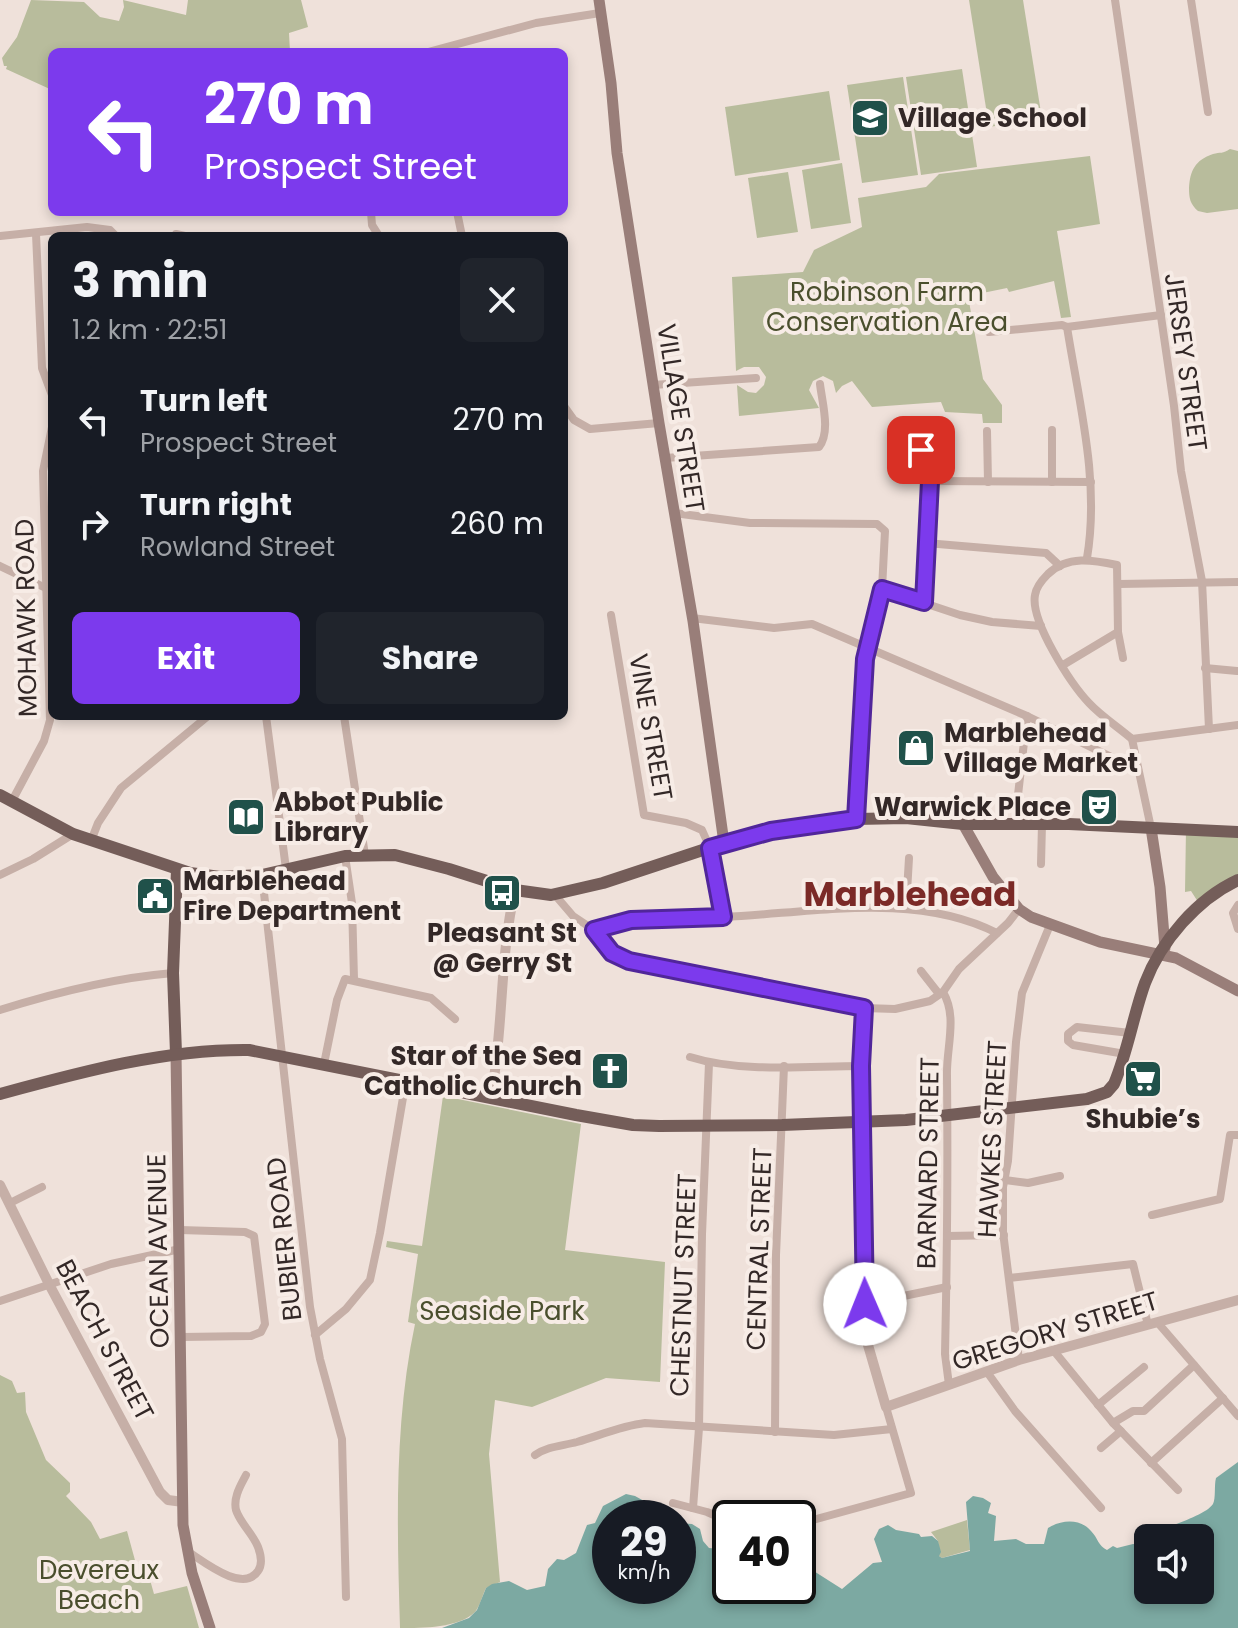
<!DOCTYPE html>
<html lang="en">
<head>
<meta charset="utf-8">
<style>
	:root { --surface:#171b24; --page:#20242c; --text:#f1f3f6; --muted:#9ea1a6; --accent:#7c3aed }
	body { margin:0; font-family:Poppins,sans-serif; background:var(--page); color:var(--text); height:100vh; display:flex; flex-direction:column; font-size:30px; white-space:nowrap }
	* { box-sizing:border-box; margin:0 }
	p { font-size:26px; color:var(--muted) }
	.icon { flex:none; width:44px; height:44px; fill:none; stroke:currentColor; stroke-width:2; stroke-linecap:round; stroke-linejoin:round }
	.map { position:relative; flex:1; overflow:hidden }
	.details { position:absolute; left:48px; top:232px; width:520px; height:488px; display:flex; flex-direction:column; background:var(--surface); border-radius:12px; box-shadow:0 4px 12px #0003 }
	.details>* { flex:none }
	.guide { position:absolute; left:48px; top:48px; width:520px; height:168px; border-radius:12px; box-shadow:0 4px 12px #0003; background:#7c3aed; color:#fff; overflow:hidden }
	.fabs { position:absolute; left:1134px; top:1524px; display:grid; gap:16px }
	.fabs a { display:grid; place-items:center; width:80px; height:80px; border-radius:12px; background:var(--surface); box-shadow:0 4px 12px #0003; font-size:40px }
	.speed { position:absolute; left:592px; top:1500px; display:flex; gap:16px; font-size:40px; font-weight:700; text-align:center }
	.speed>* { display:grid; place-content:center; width:104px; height:104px; border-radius:50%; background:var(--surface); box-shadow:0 4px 12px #0003; line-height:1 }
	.speed small { font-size:20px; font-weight:400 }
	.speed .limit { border:4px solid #111; border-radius:12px; background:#fff; color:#111 }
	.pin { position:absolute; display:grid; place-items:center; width:68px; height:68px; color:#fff; margin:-34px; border-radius:16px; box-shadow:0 4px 12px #0006 }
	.me { position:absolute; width:88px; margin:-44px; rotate:359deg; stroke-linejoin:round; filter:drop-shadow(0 0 6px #0008) }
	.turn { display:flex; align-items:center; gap:28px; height:168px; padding:0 24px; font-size:36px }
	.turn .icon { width:104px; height:104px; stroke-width:2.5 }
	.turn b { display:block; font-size:56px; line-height:68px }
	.round { display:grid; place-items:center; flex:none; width:84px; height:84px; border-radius:12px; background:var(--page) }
	.head { display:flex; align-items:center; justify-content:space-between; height:136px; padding:0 24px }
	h1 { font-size:48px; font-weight:700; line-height:60px }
	.cta { display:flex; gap:16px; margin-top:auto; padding:16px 24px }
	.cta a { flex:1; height:92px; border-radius:12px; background:var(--accent); color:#fff; font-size:32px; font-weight:700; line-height:92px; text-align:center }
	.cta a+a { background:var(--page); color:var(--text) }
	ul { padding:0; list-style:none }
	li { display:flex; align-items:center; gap:24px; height:104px; padding:0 24px }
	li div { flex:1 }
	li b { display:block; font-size:30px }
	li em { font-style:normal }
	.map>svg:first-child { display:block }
</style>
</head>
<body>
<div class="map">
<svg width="1238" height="1628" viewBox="0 0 1238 1628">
	<rect width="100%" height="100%" fill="#efe1da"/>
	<g fill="#b8bc9c">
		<polygon points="31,0 84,2 100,17 119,21 124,7 123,0 186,15 188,0 301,0 308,27 289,33 290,52 52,52 52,90 6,69 7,66 4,66 2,58 17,37"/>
		<polygon points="969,0 1023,0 1042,119 989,127"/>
		<polygon points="962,69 977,167 921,175 906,77"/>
		<polygon points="903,77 918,175 862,183 847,85"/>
		<polygon points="829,91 840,160 735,176 725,107"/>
		<path d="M1230,149L1238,151V209L1207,213L1198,211C1190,204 1189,198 1189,188C1190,171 1195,160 1213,154C1220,152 1223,154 1230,149Z"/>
		<polygon points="1090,156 1100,224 1057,231 1071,317 1061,318 1054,281 1009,292 1007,288 968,296 983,379 1002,405 1002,423 983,423 982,414 945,412 941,402 872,407 852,381 842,386 836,393 833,381 823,376 813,381 809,390 819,408 739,416 737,385 748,392 756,393 764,385 766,377 759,367 744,367 736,371 732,277 803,272 814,250 862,227 858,198 926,187 939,174"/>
		<polygon points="842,163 851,223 811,229 802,170"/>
		<polygon points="788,172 798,232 757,238 748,178"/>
		<polygon points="1186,829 1238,832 1238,880 1200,905 1191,891 1185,892"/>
		<path d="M443,1096L581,1124L565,1250L665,1262L660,1382L606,1378L532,1407L495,1400L489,1454L500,1582L486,1588C482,1596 480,1606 475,1612C459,1628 423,1628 400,1628C397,1527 394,1423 415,1324L408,1322L418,1254L386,1247L387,1241L422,1246Z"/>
		<polygon points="0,1375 12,1381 17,1393 25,1392 26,1412 46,1460 70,1483 70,1492 66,1496 91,1522 100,1539 127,1531 136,1564 145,1562 154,1594 187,1586 199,1628 0,1628"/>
		<polygon points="967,1520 970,1550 942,1558 939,1556 938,1541 931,1532"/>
	</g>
	<path fill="#7ca9a2" d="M1238,1462V1628H442L469,1618L477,1610L486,1588L492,1584L509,1581L527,1590L545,1586L548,1569L557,1559L564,1560L576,1553L587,1525L595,1523L603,1506L626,1494L635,1496L653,1506L668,1518H610V1586H678V1523L692,1524L700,1529L703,1541L709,1548L730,1550V1586H798V1561L842,1589L873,1563L882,1562L874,1539L879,1529L888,1525L896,1530L919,1534L921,1537L932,1536L938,1541L941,1552L939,1556L942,1558L970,1551L966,1502L973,1496L983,1498L991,1503L988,1513L996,1516L994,1541L1016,1539L1026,1544H1044L1048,1528C1061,1520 1080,1518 1091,1531C1098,1538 1098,1546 1107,1550L1113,1546L1117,1548L1133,1544L1148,1545V1590H1200V1538H1154L1153,1533C1168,1526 1205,1516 1213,1504C1216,1498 1214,1485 1216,1478Z"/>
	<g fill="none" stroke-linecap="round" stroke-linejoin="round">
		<g stroke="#c6afa7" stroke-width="8">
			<polyline points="1115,0 1174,406 1181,471 1202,581 1209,729"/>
			<polyline points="1191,0 1208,112"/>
			<polyline points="428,52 536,23 600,13"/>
			<polyline points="371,212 372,225 379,236"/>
			<polyline points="457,212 462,236"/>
			<polyline points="36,234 42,368 52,395"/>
			<polyline points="176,234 185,236"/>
			<polyline points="0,236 87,227 110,230 116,236"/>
			<path d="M1067,327C1079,403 1100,481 1087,558"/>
			<polyline points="989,332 1062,325 1067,327 1161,315"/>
			<polyline points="653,385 756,378"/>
			<polyline points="564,406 574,420 590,429 659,423"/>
			<polyline points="1052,430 1052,482"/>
			<polyline points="987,431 988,482"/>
			<polyline points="899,445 914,446 921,450 927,460 930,481 924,602"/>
			<path d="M665,458L819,447C831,432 822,402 820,384"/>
			<polyline points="930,481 1091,482"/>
			<polyline points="674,513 750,523 877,524 885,531 882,589 865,659 856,819"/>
			<polyline points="926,543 1046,553 1060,566"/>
			<polyline points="0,566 52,591"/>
			<polyline points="1119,584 1238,582"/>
			<polyline points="882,589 960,615 992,622 1041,626"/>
			<polyline points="611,615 644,815 686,823 702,830 710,848 723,917"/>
			<polyline points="692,618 774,628 812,624 1027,716 1138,770"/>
			<polyline points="1118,632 1123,658"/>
			<path d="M1063,665L1118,632L1117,565C1093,560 1068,555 1048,574C1042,580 1036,587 1035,595C1030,621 1071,684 1089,703C1101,716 1118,727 1132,739L1238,725"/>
			<polyline points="1205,668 1237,671"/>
			<polyline points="266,716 286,869"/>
			<polyline points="344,716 365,855"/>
			<polyline points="1132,739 1151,828"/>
			<polyline points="12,801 44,741 50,720 43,471 52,427"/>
			<polyline points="1018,824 1018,795 1027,716"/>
			<polyline points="91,841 98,823 121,788 208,716"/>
			<polyline points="345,856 352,903 354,979"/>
			<polyline points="1041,864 1042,824"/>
			<polyline points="0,875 33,859 73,834"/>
			<polyline points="262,875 310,1307 320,1359 342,1439 346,1597"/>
			<polyline points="555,895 573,916 594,930 612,953 621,959 864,1008 895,1009 930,1001 943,992 959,969 1008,923 1019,909"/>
			<polyline points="1238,905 1233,913 1238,929"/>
			<polyline points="906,909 909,858"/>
			<path d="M594,930L631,920C662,918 693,918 724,917C812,913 915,891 997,933"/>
			<polyline points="921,971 939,994"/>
			<path d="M943,992C958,1017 946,1048 947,1076C948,1169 947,1262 945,1354L949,1385"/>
			<path d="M0,1010C57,992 113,978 173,973"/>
			<polyline points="1125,1054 1073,1045 1068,1041 1068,1034 1077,1027 1130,1033"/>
			<path d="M690,1057C741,1073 808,1066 861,1066"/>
			<polyline points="324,1064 337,1000 345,979 431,998 455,1019"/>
			<polyline points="863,1123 861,1066 864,1008"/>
			<polyline points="1005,1180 1028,1183 1060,1176"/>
			<polyline points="10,1203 42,1187"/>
			<polyline points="1152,1215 1220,1199 1230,1135 1238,1135"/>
			<polyline points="180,1230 245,1232 254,1236 265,1324 261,1332 251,1336 182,1337"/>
			<polyline points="947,1236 1004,1235"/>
			<polyline points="1009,1278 1133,1264 1148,1325"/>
			<polyline points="0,1301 111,1264 180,1249"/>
			<polyline points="865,1304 947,1287"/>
			<polyline points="1158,1323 1238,1416"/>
			<polyline points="315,1335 346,1309 370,1280 380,1233 406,1080"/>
			<polyline points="1054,1351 1113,1423 1178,1490"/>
			<polyline points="1019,1360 1003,1232 1003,1187 1008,1161 1016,1042 1022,993 1050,925"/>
			<polyline points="987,1372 1015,1411 1101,1508"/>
			<polyline points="1098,1405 1144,1367"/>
			<polyline points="1113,1423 1133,1411 1144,1411 1194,1365"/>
			<polyline points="775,1432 776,1255 784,1066"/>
			<polyline points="1101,1448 1121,1431"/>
			<path d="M535,1455C548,1446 562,1446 577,1442C601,1435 621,1426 645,1423L834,1435L892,1429"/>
			<polyline points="1151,1463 1223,1398"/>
			<polyline points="673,1503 707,1512 730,1522"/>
			<polyline points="693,1508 699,1428 702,1234 709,1063"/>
			<polyline points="798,1524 911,1493 886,1407"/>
			<path d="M187,1551C203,1561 243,1594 258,1571C263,1564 261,1555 258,1547C253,1534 240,1523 236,1510C233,1497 241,1485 246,1475"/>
		</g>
		<g stroke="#c6afa7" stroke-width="10">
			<path d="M491,1097C504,1027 499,959 515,890"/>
			<polyline points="863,1123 865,1326 868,1345 886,1407 1019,1360 1238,1300"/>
			<polyline points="0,1185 50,1286 160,1492 168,1500 183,1502"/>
		</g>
		<g stroke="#997e79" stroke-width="11">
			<polyline points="599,0 611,83 617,153 659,423 693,621 724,843"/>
			<polyline points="963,824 993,877 1019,909 1031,917 1100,942 1176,958 1238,991"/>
			<polyline points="1151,828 1160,887 1165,948"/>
			<polyline points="176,1053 183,1525 192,1573 210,1628"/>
		</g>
		<g stroke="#745d59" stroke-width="12">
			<polyline points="0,795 73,834 190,873 220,877 262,875 345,856 395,855 449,869 515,890 551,895 603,883 742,837 856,819 906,818 963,824 1069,824 1238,832"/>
			<polyline points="176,1053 173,973 177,870"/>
			<path d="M0,1094C81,1072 165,1049 249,1050L576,1115L633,1125L659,1126L782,1125L906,1120L1087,1099L1107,1092L1114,1084C1128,1051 1133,1016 1145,983C1161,941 1197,899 1238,880"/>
		</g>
	</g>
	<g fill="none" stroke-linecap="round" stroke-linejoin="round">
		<g stroke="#51269a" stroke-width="20">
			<polyline id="route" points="865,1304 861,1066 864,1008 629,961 612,953 594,930 631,920 723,917 710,848 771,831 856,819 865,659 882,589 924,602 930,481 927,460 921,450"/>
		</g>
		<use href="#route" stroke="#7c3aed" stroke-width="14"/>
	</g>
	<defs>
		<g id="school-square" transform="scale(2)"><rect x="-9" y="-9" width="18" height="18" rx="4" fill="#20514a" stroke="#f7ece6"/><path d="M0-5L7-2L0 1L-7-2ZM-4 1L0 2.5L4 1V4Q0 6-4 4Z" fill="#fff"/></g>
		<g id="shop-square" transform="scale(2)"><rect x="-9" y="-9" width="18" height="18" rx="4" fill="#20514a" stroke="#f7ece6"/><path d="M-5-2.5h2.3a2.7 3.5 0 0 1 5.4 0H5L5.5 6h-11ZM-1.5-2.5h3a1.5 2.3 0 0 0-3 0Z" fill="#fff"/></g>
		<g id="theatre-square" transform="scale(2)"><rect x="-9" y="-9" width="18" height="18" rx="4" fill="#20514a" stroke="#f7ece6"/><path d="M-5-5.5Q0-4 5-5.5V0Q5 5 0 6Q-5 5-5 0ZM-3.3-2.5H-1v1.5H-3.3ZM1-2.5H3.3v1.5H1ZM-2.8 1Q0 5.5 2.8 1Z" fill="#fff"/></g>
		<g id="library-square" transform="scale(2)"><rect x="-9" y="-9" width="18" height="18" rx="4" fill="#20514a" stroke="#f7ece6"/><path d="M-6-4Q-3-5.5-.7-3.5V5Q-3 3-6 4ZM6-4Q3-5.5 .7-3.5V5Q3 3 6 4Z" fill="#fff"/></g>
		<g id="bus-square" transform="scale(2)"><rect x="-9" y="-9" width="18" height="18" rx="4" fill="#20514a" stroke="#f7ece6"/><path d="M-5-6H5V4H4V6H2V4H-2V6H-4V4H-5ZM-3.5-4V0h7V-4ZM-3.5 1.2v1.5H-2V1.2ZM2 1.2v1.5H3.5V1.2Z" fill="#fff"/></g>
		<g id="civic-square" transform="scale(2)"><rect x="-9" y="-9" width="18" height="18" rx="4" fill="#20514a" stroke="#f7ece6"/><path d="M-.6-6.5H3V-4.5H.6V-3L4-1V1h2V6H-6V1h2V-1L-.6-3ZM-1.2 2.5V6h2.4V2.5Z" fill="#fff"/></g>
		<g id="church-square" transform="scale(2)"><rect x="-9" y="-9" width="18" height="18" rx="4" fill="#20514a" stroke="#f7ece6"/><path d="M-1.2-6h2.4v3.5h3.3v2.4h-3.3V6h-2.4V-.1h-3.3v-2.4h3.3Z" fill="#fff"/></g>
		<g id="supermarket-square" transform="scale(2)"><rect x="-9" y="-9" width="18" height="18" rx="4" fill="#20514a" stroke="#f7ece6"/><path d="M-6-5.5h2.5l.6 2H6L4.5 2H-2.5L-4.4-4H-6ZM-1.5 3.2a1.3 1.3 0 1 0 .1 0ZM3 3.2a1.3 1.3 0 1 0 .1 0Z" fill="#fff"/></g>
	</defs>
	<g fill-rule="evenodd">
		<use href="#school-square" x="870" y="118"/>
		<use href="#shop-square" x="916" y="748"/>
		<use href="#theatre-square" x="1099" y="807"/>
		<use href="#library-square" x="246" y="817"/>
		<use href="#bus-square" x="502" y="893"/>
		<use href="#civic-square" x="155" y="896"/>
		<use href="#church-square" x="610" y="1071"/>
		<use href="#supermarket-square" x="1143" y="1079"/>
	</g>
	<g text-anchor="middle" stroke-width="8" stroke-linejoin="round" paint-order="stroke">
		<g font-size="26" font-weight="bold" fill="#332827" stroke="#f7ece6" text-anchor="start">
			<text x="898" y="127">Village School</text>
			<text x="944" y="742">Marblehead<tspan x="944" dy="30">Village Market</tspan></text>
			<text x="274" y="811">Abbot Public<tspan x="274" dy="30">Library</tspan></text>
			<text x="1071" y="816" text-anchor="end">Warwick Place</text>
			<text x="183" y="890">Marblehead<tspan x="183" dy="30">Fire Department</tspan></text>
			<text x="502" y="942" text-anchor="middle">Pleasant St<tspan x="502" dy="30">@ Gerry St</tspan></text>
			<text x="582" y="1065" text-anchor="end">Star of the Sea<tspan x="582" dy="30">Catholic Church</tspan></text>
			<text x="1143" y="1128" text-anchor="middle">Shubie’s</text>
		</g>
		<g font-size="26" fill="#4a4f2d" stroke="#f7ece6">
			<text x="887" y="301">Robinson Farm<tspan x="887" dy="30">Conservation Area</tspan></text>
			<text x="502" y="1320">Seaside Park</text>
			<text x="99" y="1579">Devereux<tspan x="99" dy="30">Beach</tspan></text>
		</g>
		<g font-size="26" fill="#332827" stroke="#f7ece6">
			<text transform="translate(1186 362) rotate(82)" y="9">JERSEY STREET</text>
			<text transform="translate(681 418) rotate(81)" y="9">VILLAGE STREET</text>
			<text transform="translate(26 618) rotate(-91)" y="9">MOHAWK ROAD</text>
			<text transform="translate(651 727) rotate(80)" y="9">VINE STREET</text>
			<text transform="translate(992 1139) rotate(-87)" y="9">HAWKES STREET</text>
			<text transform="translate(928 1163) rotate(-89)" y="9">BARNARD STREET</text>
			<text transform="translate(284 1239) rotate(-96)" y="9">BUBIER ROAD</text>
			<text transform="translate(759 1249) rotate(-88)" y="9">CENTRAL STREET</text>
			<text transform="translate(158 1251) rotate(-91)" y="9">OCEAN AVENUE</text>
			<text transform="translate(683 1285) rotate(-88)" y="9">CHESTNUT STREET</text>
			<text transform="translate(1055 1331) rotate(-17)" y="9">GREGORY STREET</text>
			<text transform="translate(105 1340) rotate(62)" y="9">BEACH STREET</text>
		</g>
		<g font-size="34" font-weight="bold" fill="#7b2a27" stroke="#f7ece6">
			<text x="910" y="906">Marblehead</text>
		</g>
	</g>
</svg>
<div class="fabs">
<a><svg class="icon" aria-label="sound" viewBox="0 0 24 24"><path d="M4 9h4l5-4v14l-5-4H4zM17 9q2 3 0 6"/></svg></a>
</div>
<div class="speed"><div>29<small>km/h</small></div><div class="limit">40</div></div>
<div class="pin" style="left:921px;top:450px;background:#d93025"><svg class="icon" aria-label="arrive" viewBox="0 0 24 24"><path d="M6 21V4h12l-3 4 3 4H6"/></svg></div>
<svg class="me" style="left:865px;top:1304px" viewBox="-20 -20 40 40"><circle r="19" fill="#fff"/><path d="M0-13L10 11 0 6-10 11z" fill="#7c3aed"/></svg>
<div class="guide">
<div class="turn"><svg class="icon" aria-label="left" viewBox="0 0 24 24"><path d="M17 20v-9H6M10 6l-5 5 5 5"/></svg><div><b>270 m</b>Prospect Street</div></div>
</div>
<section class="details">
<div class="head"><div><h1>3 min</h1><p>1.2 km · 22:51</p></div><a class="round"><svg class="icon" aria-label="close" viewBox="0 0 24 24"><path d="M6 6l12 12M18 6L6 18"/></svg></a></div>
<ul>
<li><svg class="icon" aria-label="left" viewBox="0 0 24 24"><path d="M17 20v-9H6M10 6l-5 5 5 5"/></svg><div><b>Turn left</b><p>Prospect Street</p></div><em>270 m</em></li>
<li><svg class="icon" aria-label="right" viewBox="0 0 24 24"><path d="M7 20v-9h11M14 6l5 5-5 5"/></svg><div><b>Turn right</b><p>Rowland Street</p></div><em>260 m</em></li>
</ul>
<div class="cta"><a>Exit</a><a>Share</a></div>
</section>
</div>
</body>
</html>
